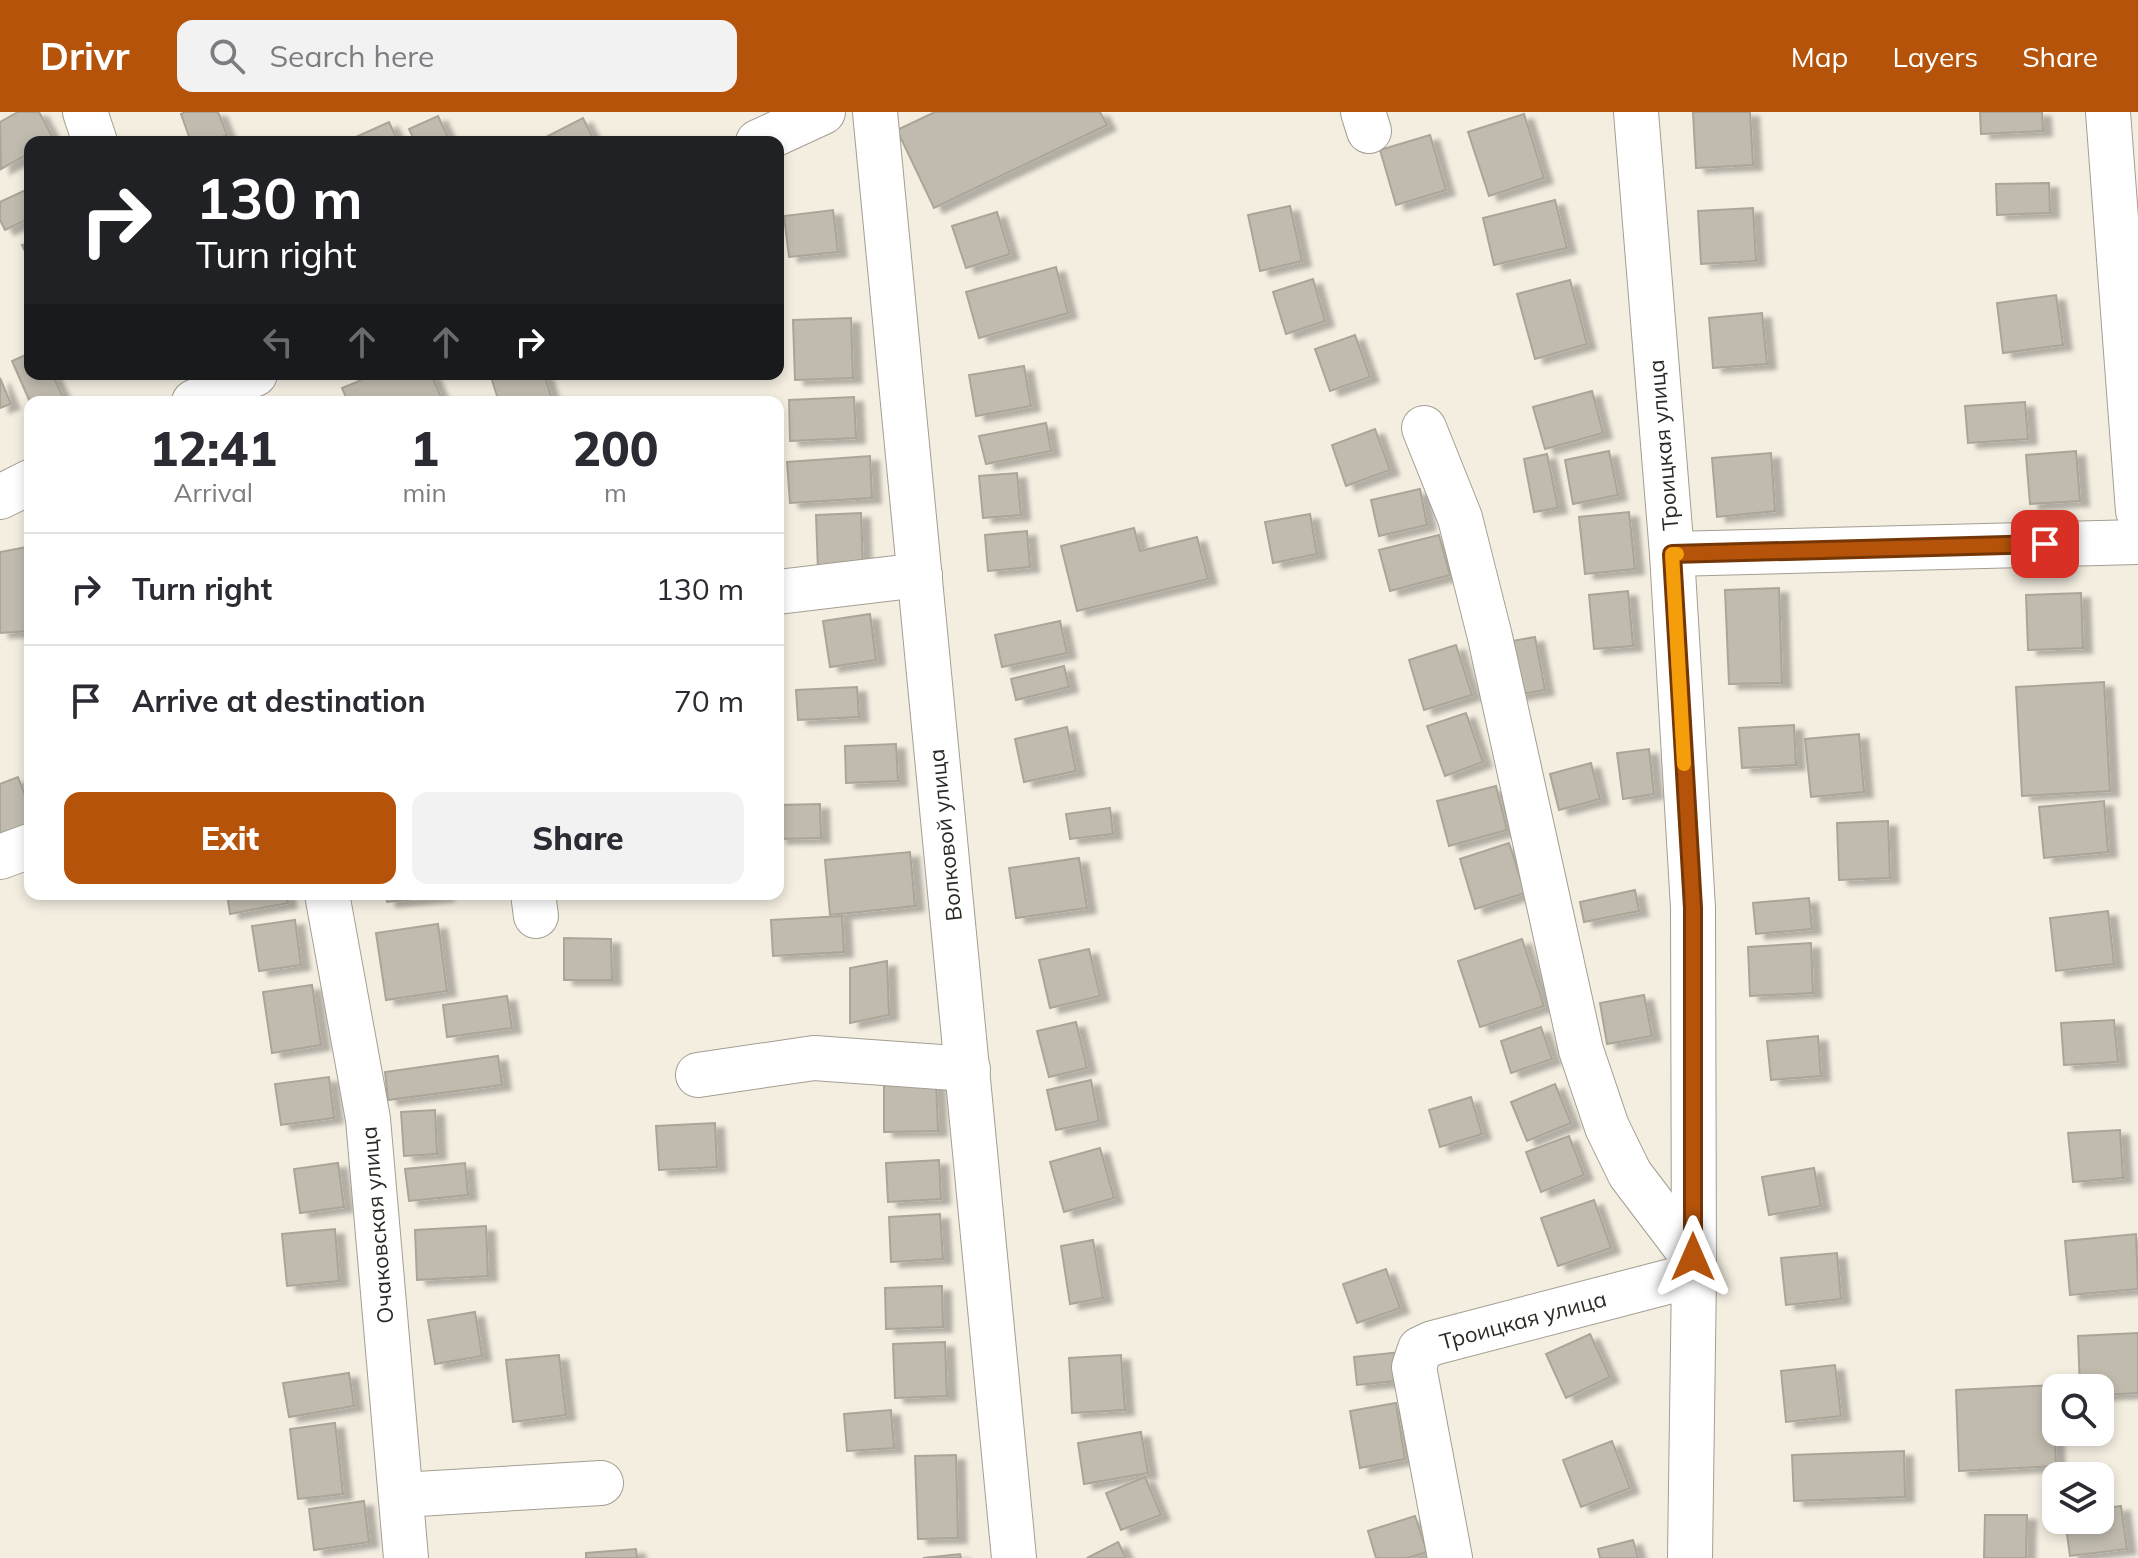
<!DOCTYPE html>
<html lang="en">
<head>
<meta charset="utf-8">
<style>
	:root { --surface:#fff; --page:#f2f2f3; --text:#2b2b33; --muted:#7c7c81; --line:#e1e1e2; --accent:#b45309 }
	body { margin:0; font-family:Mulish,sans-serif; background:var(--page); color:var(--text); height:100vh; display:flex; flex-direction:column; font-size:30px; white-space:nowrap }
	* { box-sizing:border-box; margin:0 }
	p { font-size:26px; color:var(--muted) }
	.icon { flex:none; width:44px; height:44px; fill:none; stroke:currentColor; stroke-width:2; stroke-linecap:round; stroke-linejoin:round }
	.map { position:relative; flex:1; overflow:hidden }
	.sheet { position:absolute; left:24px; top:284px; width:760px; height:504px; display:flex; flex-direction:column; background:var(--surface); border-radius:16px; box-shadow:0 4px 12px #0003 }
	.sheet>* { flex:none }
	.hud { position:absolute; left:24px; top:24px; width:760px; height:244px; border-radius:16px; box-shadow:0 4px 12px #0003; background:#202124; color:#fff; overflow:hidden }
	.buttons { position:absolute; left:2042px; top:1262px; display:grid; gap:16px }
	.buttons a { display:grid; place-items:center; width:72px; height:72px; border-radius:16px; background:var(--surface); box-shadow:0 4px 12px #0003; font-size:40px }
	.pin { position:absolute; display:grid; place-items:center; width:68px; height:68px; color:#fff; margin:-34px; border-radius:16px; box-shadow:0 4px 12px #0006 }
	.me { position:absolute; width:88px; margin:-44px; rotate:0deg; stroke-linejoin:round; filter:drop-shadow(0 0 6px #0008) }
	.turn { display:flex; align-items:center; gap:28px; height:168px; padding:0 40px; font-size:36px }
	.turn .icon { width:104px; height:104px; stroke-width:2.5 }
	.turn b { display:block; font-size:56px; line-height:68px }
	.lanes { display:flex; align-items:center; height:76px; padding:0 40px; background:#0003; justify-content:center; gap:40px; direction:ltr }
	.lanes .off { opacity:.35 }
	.eta { display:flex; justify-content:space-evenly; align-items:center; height:136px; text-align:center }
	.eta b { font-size:48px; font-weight:800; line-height:56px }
	.button { display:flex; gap:16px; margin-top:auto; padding:16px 40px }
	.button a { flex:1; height:92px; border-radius:16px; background:var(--accent); color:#fff; font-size:32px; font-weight:800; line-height:92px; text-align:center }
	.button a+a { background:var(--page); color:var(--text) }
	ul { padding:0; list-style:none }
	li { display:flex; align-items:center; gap:24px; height:112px; padding:0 40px; border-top:2px solid var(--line) }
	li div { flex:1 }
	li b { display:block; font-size:30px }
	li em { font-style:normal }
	header { display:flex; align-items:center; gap:48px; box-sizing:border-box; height:112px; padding:0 40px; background:var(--accent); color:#fff }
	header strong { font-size:38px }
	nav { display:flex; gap:44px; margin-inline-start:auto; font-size:28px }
	.search { width:560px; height:72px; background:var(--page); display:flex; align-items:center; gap:20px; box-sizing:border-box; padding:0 28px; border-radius:16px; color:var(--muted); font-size:30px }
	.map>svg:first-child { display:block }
</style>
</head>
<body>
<header>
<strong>Drivr</strong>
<div class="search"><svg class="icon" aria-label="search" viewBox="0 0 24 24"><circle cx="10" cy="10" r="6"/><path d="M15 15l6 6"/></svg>Search here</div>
<nav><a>Map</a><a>Layers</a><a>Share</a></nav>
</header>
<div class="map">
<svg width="2138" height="1446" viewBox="0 0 2138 1446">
	<defs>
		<filter id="shadow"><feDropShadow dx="9" dy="5" stdDeviation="2" flood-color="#0004"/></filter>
	</defs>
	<rect width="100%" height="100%" fill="#f4eee1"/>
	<g fill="#c1bbaf" stroke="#aba598" stroke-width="2" filter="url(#shadow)">
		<polygon points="18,0 39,0 54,28 30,30 30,41 1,57 0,10"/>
		<polygon points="185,0 218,0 227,23 208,30 191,30 181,2"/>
		<polygon points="935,0 1100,0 1107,13 934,96 897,18"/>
		<polygon points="1693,0 1750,0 1753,53 1696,56"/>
		<polygon points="1980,0 2042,0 2043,19 1981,22"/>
		<polygon points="1524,2 1544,66 1489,84 1468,20"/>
		<polygon points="438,4 450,30 415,30 409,17"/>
		<polygon points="583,6 595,30 548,30 546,25"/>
		<polygon points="389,10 398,30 345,30"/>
		<polygon points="1430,23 1446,78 1396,93 1380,38"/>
		<polygon points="2049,71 2050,101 1997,103 1996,72"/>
		<polygon points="30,76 30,106 5,118 0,108 0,90"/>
		<polygon points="1555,88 1567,136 1494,153 1483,106"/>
		<polygon points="1290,94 1302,149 1260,159 1248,103"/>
		<polygon points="1753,96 1756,149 1701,152 1698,99"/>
		<polygon points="833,98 838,140 789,145 784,104"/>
		<polygon points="997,100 1010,142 966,156 952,114"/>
		<polygon points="30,130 30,150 22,133"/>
		<polygon points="1056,155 1068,201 979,226 966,180"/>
		<polygon points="1313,167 1325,209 1286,222 1273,180"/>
		<polygon points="1570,168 1587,232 1535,247 1517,182"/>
		<polygon points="2056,183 2063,233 2003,241 1997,191"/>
		<polygon points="1762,201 1767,252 1713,256 1709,206"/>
		<polygon points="851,206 853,266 795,268 793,208"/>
		<polygon points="1355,223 1370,265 1330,279 1315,237"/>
		<polygon points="30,241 30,262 52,262 63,285 52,290 30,290 12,249"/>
		<polygon points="1024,254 1031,294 976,304 969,263"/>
		<polygon points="376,262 431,262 443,290 348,290 342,276"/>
		<polygon points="490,262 544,262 553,290 499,290"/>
		<polygon points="0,266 11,292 0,296"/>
		<polygon points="1592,279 1603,321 1545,337 1533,295"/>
		<polygon points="854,285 856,326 790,329 789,288"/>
		<polygon points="2025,290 2028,327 1968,331 1965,294"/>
		<polygon points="1046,311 1051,339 986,352 979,324"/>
		<polygon points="1375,317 1390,358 1346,374 1332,333"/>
		<polygon points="1609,339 1618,383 1573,392 1565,348"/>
		<polygon points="2076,339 2080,389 2030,392 2026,343"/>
		<polygon points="1771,341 1775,399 1717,405 1712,346"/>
		<polygon points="1547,342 1558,396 1534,400 1524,347"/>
		<polygon points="870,344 872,386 790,391 787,350"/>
		<polygon points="1017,361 1021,403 983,406 979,364"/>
		<polygon points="1420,377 1427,413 1379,424 1371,388"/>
		<polygon points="1629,400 1635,457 1585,462 1579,405"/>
		<polygon points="861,401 863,457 818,459 816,403"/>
		<polygon points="1310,402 1317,442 1273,451 1265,410"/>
		<polygon points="1134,416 1140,439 1197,425 1208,467 1077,499 1061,434"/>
		<polygon points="1027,419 1030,455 988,459 985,423"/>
		<polygon points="1439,423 1450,463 1390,479 1379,438"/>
		<polygon points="27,435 30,463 30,519 0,521 0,440"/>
		<polygon points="1779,476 1782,571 1729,572 1725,478"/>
		<polygon points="1628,479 1633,534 1594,537 1589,483"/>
		<polygon points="2081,481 2083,536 2028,538 2026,483"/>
		<polygon points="870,502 876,548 830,555 823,509"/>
		<polygon points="1060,509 1067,541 1002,555 995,523"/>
		<polygon points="1535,525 1545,578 1516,583 1507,530"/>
		<polygon points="1456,533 1472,583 1424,598 1409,548"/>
		<polygon points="1064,554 1069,575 1016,588 1011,567"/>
		<polygon points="2104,570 2110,679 2022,684 2016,575"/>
		<polygon points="857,575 859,605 798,608 796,578"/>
		<polygon points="1466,601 1483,650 1445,664 1427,614"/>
		<polygon points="1794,613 1796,653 1742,656 1739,616"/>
		<polygon points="1067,615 1076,659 1024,670 1015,627"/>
		<polygon points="1859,622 1864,680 1811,685 1805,627"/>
		<polygon points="896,632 898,669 846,671 845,634"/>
		<polygon points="1649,637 1654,682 1623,687 1617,641"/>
		<polygon points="1591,651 1600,687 1559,698 1550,662"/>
		<polygon points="18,665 30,697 30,714 0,725 0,672"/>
		<polygon points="1496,674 1507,718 1449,734 1437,689"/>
		<polygon points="2104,689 2108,740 2044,746 2039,695"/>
		<polygon points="820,692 821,726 778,727 778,693"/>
		<polygon points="1110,696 1113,722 1070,727 1066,702"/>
		<polygon points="1888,709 1890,766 1839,768 1837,711"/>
		<polygon points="1509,731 1525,781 1475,797 1460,747"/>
		<polygon points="910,740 915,794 830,803 825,748"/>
		<polygon points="1079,746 1087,796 1016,806 1009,756"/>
		<polygon points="1635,778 1639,799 1584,810 1580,790"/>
		<polygon points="227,782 286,782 288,791 230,802"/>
		<polygon points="386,782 445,782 445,784 387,790"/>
		<polygon points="1809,786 1812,817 1756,822 1753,791"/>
		<polygon points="2108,799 2114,852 2056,859 2050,806"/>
		<polygon points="842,804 844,840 773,844 771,808"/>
		<polygon points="295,808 301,853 259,859 252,814"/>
		<polygon points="438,812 447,879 386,888 376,821"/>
		<polygon points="564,826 611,827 612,868 564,868"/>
		<polygon points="1522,827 1544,894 1480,915 1458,849"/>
		<polygon points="1811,831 1813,881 1750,884 1748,835"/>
		<polygon points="1089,837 1100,884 1050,896 1039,848"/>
		<polygon points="887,849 889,903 850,911 850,856"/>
		<polygon points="312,873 321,933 272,941 263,880"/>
		<polygon points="1644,883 1652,924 1607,932 1600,891"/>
		<polygon points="507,884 512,916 447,925 443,893"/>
		<polygon points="2114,908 2118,950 2064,953 2061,911"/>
		<polygon points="1076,910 1087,956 1049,965 1037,919"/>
		<polygon points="1541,915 1552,947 1511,961 1501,929"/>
		<polygon points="1818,924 1821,964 1771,968 1767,929"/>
		<polygon points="498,944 502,973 388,988 385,960"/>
		<polygon points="329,965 334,1006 281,1013 275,972"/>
		<polygon points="1091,968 1099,1009 1056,1018 1047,978"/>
		<polygon points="936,969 938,1019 884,1020 884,970"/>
		<polygon points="1555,972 1571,1011 1527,1029 1511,990"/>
		<polygon points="1471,985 1482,1022 1440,1035 1429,998"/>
		<polygon points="435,998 437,1042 404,1044 401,1000"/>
		<polygon points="715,1011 717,1055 659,1058 656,1014"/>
		<polygon points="2120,1018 2123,1066 2073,1070 2068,1021"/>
		<polygon points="1569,1024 1584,1063 1541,1080 1526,1040"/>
		<polygon points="1100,1036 1114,1086 1064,1100 1050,1050"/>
		<polygon points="939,1048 941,1087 888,1090 886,1051"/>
		<polygon points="338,1051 344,1095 300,1101 294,1057"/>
		<polygon points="465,1051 468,1083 409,1089 405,1057"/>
		<polygon points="1814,1056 1821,1094 1769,1103 1762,1065"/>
		<polygon points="1594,1088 1611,1136 1558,1154 1541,1106"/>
		<polygon points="940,1102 943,1147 891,1150 889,1105"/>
		<polygon points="486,1114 488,1164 417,1168 415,1118"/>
		<polygon points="335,1117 339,1169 287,1174 282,1122"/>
		<polygon points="2136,1122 2138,1177 2070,1183 2065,1129"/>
		<polygon points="1093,1128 1103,1186 1070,1192 1061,1134"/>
		<polygon points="1837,1141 1841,1187 1786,1193 1781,1146"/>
		<polygon points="1386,1157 1400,1196 1357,1211 1343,1172"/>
		<polygon points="942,1174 943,1215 886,1217 885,1176"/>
		<polygon points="475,1200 482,1244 435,1252 428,1208"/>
		<polygon points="2138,1221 2138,1281 2100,1283 2100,1276 2080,1276 2078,1224"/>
		<polygon points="1590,1222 1610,1265 1566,1286 1546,1242"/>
		<polygon points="945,1230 947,1284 895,1286 893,1232"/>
		<polygon points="1401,1240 1405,1268 1357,1273 1354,1245"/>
		<polygon points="559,1243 566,1303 513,1310 506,1248"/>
		<polygon points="1121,1243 1125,1298 1072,1301 1069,1246"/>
		<polygon points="1835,1253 1841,1304 1786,1310 1781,1259"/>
		<polygon points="349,1261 354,1294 289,1305 283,1271"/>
		<polygon points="2053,1273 2056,1354 1959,1359 1956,1278"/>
		<polygon points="1396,1291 1405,1347 1360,1356 1350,1299"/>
		<polygon points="891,1298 894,1336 847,1339 844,1302"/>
		<polygon points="335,1311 343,1382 298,1387 290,1317"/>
		<polygon points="1141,1320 1148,1361 1084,1372 1078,1331"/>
		<polygon points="1612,1329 1630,1376 1581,1395 1563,1348"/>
		<polygon points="1904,1339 1905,1385 1794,1389 1792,1343"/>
		<polygon points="956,1343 958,1426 918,1427 915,1344"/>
		<polygon points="1145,1365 1161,1403 1121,1418 1106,1381"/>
		<polygon points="364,1389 369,1430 314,1438 309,1397"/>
		<polygon points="2121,1394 2127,1437 2070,1444 2065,1408 2100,1408 2100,1397"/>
		<polygon points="1985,1403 2027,1403 2026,1446 1984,1446"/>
		<polygon points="1415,1404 1427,1440 1407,1446 1376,1446 1368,1419"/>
		<polygon points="1633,1428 1638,1446 1600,1446 1598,1437"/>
		<polygon points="1118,1430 1126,1446 1087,1446"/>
		<polygon points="636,1437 637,1446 586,1446 586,1441"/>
		<polygon points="960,1442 961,1446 923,1446"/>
	</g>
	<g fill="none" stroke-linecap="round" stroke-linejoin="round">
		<g stroke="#a49e92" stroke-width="46">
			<g id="minor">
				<polyline points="85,0 95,30"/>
				<polyline points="875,0 1014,1446"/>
				<polyline points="1363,0 1369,19"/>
				<polyline points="1636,0 1672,442 1693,796 1694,1163 1690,1446"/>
				<polyline points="2108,0 2138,399"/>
				<polyline points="758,30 823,0"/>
				<polyline points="194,290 255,262"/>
				<polyline points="1424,316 1460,406 1490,525 1581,938 1607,1015 1630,1062 1693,1145"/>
				<polyline points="0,385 30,370"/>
				<polyline points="1672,442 2138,430"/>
				<polyline points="778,480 920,463"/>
				<polyline points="0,745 30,734"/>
				<polyline points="327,782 368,1007 406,1446"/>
				<polyline points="533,782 536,804"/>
				<polyline points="698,963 814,946 968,957"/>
				<polyline points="401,1383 601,1371"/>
				<polyline points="1450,1446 1414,1255 1420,1237 1433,1231 1694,1163"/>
			</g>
		</g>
		<use href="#minor" stroke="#fff" stroke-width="44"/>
	</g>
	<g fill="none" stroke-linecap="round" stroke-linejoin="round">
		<g stroke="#753606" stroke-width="20">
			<polyline id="route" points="1693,1145 1693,796 1672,442 2045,432"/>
		</g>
		<use href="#route" stroke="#b45309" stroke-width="14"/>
		<polyline stroke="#f59e0b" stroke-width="14" points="1677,442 1672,442 1684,652"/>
	</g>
	<g text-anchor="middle" stroke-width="8" stroke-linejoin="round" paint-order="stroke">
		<g font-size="22" fill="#2d2a25" stroke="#fff">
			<text transform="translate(1663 333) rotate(-95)" y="8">Троицкая улица</text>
			<text transform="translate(945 723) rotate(-96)" y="8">Волковой улица</text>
			<text transform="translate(377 1113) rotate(-95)" y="8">Очаковская улица</text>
			<text transform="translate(1523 1208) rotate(-15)" y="8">Троицкая улица</text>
		</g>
	</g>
</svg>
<div class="buttons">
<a><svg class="icon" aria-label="search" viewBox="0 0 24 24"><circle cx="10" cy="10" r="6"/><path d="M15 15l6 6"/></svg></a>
<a><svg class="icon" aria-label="layers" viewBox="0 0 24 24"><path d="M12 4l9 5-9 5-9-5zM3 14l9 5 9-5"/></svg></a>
</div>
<div class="pin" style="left:2045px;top:432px;background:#d93025"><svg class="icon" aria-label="arrive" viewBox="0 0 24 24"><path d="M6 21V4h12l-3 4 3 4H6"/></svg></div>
<svg class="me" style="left:1693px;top:1145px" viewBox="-20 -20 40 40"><path d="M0-17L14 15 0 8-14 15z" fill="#b45309" stroke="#fff" stroke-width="4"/></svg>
<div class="hud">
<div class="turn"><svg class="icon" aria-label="right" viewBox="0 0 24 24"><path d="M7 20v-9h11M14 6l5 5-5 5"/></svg><div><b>130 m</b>Turn right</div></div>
<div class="lanes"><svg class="icon off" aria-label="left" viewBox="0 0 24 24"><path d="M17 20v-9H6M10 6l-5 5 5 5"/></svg><svg class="icon off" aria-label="ahead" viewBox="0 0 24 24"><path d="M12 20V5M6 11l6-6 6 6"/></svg><svg class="icon off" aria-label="ahead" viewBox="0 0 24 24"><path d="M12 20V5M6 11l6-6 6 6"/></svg><svg class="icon" aria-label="right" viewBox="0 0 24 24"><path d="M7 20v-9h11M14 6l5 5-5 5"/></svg></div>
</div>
<section class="sheet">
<div class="eta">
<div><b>12:41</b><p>Arrival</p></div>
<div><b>1</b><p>min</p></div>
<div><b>200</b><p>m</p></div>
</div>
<ul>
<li><svg class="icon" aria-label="right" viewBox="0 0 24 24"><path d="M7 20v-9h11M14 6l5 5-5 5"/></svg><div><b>Turn right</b></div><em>130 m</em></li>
<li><svg class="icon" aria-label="arrive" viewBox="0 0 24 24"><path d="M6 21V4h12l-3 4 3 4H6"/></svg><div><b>Arrive at destination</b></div><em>70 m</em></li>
</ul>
<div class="button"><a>Exit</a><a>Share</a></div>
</section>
</div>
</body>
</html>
